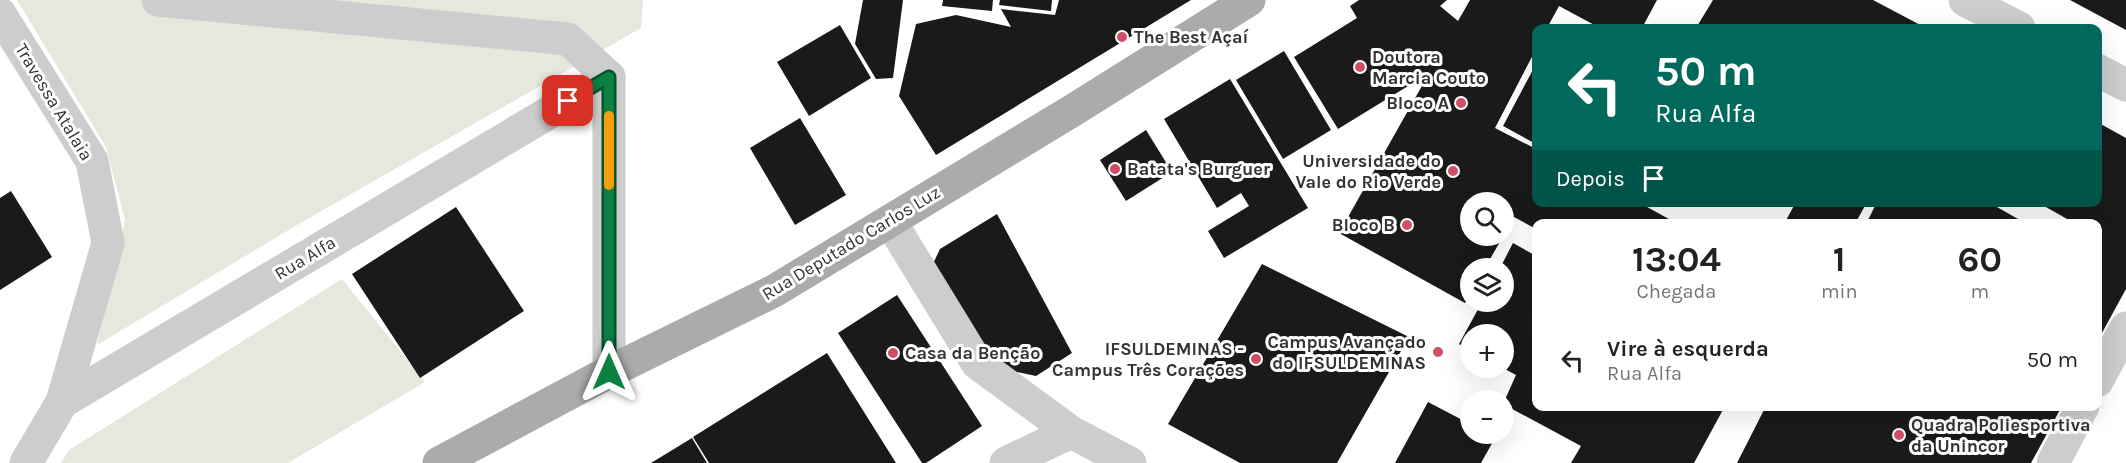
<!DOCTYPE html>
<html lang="pt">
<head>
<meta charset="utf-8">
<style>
	:root { --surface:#fff; --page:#f2f2f2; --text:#222; --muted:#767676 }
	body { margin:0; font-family:Karla,sans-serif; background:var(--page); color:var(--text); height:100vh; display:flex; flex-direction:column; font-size:22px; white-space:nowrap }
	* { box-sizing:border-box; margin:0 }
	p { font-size:20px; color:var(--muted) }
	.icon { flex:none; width:33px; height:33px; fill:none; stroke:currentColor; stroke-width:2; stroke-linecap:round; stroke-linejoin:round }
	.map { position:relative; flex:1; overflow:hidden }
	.sheet { position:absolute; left:1532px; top:219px; width:570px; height:192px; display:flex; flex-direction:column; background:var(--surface); border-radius:12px; box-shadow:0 6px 24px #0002 }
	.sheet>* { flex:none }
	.top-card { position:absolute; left:1532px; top:24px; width:570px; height:183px; border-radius:12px; box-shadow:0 6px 24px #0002; background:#00695c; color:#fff; overflow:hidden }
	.fabs { position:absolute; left:1460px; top:192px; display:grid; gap:12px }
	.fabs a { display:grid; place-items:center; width:54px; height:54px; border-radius:50%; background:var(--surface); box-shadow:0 6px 24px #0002; font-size:30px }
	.pin { position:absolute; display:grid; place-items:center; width:51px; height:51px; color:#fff; margin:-26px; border-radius:12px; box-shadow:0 3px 9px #0006 }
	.me { position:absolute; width:66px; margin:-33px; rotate:0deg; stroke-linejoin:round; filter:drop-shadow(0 0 4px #0008) }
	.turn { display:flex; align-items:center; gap:21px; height:126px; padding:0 24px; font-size:27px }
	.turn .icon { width:78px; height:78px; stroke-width:2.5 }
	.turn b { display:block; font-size:42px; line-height:51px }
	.then { display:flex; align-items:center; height:57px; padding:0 24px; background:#0003; gap:12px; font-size:22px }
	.eta { display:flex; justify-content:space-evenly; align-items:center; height:102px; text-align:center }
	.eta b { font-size:36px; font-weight:700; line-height:42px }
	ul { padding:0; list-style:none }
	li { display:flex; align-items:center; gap:18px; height:78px; padding:0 24px }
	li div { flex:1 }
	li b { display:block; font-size:22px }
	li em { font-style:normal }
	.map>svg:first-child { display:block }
</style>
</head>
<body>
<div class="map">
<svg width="2126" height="463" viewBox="0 0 2126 463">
	<rect width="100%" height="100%" fill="#fff"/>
	<g fill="#e4e8dd">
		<polygon points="17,0 643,0 641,28 297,225 97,345 125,220 106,147"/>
		<polygon points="342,279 425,382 288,463 61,463 69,450"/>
	</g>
	<g fill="#1a1a1a" fill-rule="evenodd">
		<polygon points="863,0 903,0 893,78 876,79 855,44"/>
		<polygon points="943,0 993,0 992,11 942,6"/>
		<polygon points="1000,0 1052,0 1051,11 999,5"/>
		<polygon points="1059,0 1191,0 936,155 899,96 916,24 956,15 1011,27 1001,9 1055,15"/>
		<path d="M1359,0H1447L1440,6L1458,21L1470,0H1657L1642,28H1600L1559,6L1547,28H1536V49L1495,128L1536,149V202H1638L1678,224H1536V229L1514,217L1485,268H1470V295L1465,303L1339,233L1427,77L1413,83L1338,129L1294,57L1357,18L1350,6ZM1470,202H1503V236H1470Z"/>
		<polygon points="1713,0 1873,0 1926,28 1696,28"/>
		<polygon points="2070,0 2126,0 2126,30"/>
		<polygon points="840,25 871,78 809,116 777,62"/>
		<polygon points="1284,51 1331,130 1283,159 1236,80"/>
		<polygon points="1536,64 1536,144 1503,126"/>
		<polygon points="1230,79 1308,208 1224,258 1208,231 1249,206 1241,193 1217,208 1164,119"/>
		<polygon points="800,118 846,195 795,225 750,148"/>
		<polygon points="2097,122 2126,138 2126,289 2097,342 2097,224 2076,224 2037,202 2097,202"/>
		<polygon points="1146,130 1172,172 1126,201 1100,160"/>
		<polygon points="11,191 52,257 0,290 0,198"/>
		<polygon points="1796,202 1867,202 1855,224 1784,224"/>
		<polygon points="1877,202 1988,202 2027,224 1866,224"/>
		<polygon points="456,207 524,311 420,378 352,274"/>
		<polygon points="997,214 1072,353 1036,376 1003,369 973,335 931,268 940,249"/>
		<polygon points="1513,243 1536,256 1536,406 1725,406 1694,463 1571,463 1581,446 1503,404 1516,375 1503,368 1503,334 1470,334 1470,350 1459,344 1482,302 1503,302 1503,268 1500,268"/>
		<polygon points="1262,264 1409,337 1337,463 1240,463 1168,424"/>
		<polygon points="897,295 982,426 926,463 922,463 838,333"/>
		<polygon points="827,353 896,463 709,463 693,437"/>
		<polygon points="1428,402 1470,424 1470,434 1487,434 1495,438 1481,463 1395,463"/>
		<polygon points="1766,406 2062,406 2031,463 1737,463"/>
		<polygon points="692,438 707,463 651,463"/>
	</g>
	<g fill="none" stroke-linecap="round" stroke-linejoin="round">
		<g stroke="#cdcdcd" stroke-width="33">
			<polyline points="158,0 568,39 609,77 609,372"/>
			<polyline points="1965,0 2019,28"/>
			<polyline points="0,14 92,161 108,243 62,402"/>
			<polyline points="2097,70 2126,85"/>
			<polyline points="890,221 977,363 1071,432 1130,463"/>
			<polyline points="2097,381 2126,328"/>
			<polyline points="26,463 62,402 609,77"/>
			<polyline points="1006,463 1071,432"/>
			<polyline points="2053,463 2083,406"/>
		</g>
		<polyline stroke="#ababab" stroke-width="33" points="439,463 609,372 774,291 1075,109 1249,0"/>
	</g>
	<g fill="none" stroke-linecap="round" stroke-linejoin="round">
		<g stroke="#07532c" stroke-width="15">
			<polyline id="route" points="568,101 609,77 609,372"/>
		</g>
		<use href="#route" stroke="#0b8043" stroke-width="10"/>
		<polyline stroke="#f59e0b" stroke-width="10" points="609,116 609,185"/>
	</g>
	<g fill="#d14e67" stroke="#fff" stroke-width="2">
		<circle cx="1122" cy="37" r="6"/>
		<circle cx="1360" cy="67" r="6"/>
		<circle cx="1461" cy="103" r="6"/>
		<circle cx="1115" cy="169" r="6"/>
		<circle cx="1453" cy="171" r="6"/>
		<circle cx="1407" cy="225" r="6"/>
		<circle cx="1438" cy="352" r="6"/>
		<circle cx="893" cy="353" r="6"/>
		<circle cx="1256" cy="359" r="6"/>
		<circle cx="1899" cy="435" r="6"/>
	</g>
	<g text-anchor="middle" stroke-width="6" stroke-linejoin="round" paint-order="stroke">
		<g font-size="18" font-weight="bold" fill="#333" stroke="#fff" text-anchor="start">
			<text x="1134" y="43">The Best Açaí</text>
			<text x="1372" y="63">Doutora<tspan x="1372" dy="21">Marcia Couto</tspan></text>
			<text x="1449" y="109" text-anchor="end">Bloco A</text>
			<text x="1441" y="167" text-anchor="end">Universidade do<tspan x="1441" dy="21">Vale do Rio Verde</tspan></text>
			<text x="1127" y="175">Batata's Burguer</text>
			<text x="1395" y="231" text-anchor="end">Bloco B</text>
			<text x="1426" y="348" text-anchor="end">Campus Avançado<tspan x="1426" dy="21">do IFSULDEMINAS</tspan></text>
			<text x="1244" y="355" text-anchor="end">IFSULDEMINAS -<tspan x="1244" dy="21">Campus Três Corações</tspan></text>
			<text x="905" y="359">Casa da Benção</text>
			<text x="1911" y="431">Quadra Poliesportiva<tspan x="1911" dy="21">da Unincor</tspan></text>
		</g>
		<g font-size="18" fill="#333" stroke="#fff">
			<text transform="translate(54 102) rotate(59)" y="6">Travessa Atalaia</text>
			<text transform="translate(851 243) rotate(-31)" y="6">Rua Deputado Carlos Luz</text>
			<text transform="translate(305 258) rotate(-31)" y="6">Rua Alfa</text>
		</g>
	</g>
</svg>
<div class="fabs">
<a><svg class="icon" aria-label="search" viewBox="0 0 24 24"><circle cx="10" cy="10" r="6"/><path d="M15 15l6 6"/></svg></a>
<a><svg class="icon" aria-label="layers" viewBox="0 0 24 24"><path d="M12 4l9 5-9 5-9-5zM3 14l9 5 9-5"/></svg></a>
<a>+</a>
<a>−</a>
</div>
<div class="pin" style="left:568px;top:101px;background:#d93025"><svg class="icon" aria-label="arrive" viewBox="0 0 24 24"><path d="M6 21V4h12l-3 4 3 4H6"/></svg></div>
<svg class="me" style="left:609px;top:372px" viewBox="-20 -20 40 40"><path d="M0-17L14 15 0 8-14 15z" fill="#0b8043" stroke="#fff" stroke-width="4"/></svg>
<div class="top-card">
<div class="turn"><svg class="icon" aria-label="left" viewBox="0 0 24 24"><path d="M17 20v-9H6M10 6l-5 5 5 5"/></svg><div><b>50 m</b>Rua Alfa</div></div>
<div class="then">Depois<svg class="icon" aria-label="arrive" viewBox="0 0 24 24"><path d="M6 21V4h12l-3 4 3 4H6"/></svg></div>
</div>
<section class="sheet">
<div class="eta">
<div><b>13:04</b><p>Chegada</p></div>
<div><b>1</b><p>min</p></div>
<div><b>60</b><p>m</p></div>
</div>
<ul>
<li><svg class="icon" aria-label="left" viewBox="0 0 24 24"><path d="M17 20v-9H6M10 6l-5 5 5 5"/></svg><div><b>Vire à esquerda</b><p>Rua Alfa</p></div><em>50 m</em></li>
</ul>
</section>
</div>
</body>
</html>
